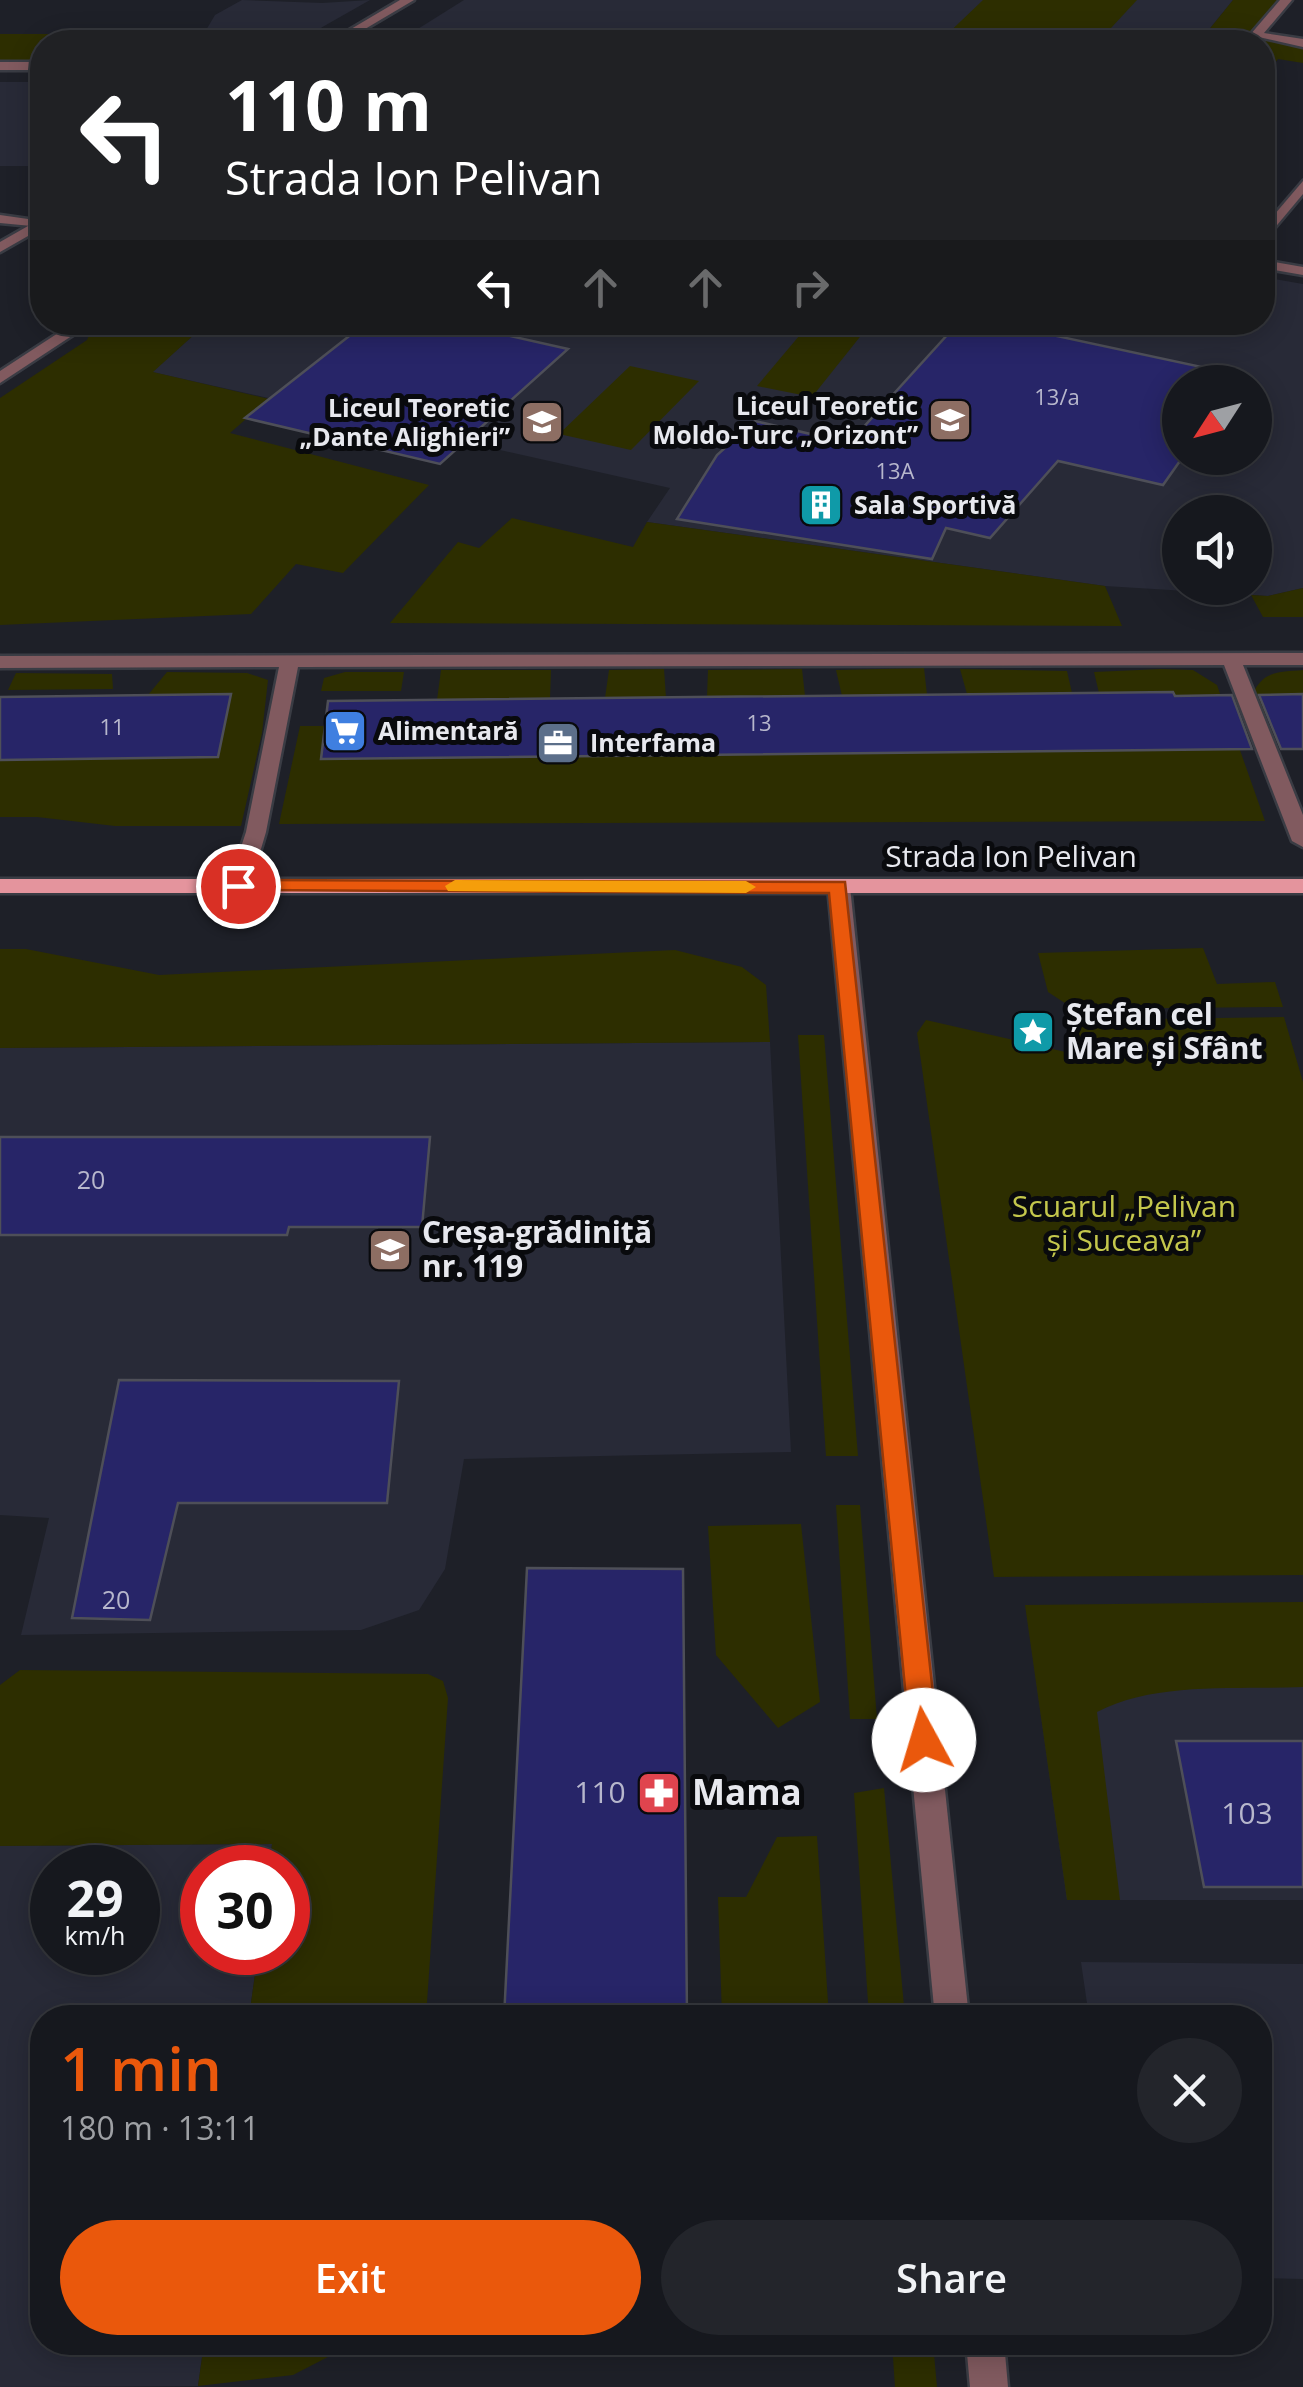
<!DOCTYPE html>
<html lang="en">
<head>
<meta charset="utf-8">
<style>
	:root { --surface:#16181e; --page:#23252b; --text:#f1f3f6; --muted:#9ea0a4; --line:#35373c; --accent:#ea580c }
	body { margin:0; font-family:"Open Sans",sans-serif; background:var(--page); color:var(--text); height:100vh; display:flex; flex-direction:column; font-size:38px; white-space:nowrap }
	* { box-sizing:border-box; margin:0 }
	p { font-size:32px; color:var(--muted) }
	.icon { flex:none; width:55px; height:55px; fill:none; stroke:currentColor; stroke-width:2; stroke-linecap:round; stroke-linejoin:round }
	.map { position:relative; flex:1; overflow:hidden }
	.drawer { position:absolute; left:30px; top:2005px; width:1242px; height:350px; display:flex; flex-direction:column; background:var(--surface); border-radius:40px; box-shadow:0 5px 25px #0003,0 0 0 2px var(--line) }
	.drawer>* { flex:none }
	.top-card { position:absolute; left:30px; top:30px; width:1245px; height:305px; border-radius:40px; box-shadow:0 5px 25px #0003,0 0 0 2px var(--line); background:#202124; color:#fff; overflow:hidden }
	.needle { width:65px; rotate:234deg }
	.fabs { position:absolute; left:1162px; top:365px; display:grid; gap:20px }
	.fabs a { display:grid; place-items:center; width:110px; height:110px; border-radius:50%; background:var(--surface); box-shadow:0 5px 25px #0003,0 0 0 2px var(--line); font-size:50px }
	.speed { position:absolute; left:30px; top:1845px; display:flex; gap:20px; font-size:50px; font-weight:700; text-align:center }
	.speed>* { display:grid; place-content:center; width:130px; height:130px; border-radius:50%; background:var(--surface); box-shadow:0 5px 25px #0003,0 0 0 2px var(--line); line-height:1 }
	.speed small { font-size:25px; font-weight:400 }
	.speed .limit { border:15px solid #d22; background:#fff; color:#111 }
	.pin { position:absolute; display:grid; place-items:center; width:85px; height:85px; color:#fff; margin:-42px; border:5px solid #fff; border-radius:50%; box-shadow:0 2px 10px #0007 }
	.me { position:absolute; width:110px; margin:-55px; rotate:354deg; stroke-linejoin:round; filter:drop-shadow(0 0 8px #0008) }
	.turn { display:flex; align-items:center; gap:35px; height:210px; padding:0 30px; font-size:45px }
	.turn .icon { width:130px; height:130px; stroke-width:2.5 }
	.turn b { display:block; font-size:70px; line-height:85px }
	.lanes { display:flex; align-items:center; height:95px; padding:0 30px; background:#0003; justify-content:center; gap:50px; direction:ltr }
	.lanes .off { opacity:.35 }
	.round { display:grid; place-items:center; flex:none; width:105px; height:105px; border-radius:52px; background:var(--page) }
	.summary { display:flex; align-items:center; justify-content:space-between; height:170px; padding:0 30px }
	h1 { font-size:60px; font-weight:600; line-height:75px; color:var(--accent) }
	.button { display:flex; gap:20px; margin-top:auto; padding:20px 30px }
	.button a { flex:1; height:115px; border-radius:60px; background:var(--accent); color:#fff; font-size:40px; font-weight:600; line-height:115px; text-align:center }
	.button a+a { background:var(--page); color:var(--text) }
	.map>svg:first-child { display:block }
</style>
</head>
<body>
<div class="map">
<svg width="1303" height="2387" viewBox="0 0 1303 2387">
	<rect width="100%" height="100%" fill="#1e2028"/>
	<g fill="#282a37" fill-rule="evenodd">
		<polygon points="242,0 322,3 370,0 296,42 199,42 215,15"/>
		<polygon points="464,0 1233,0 1199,42 397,42"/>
		<rect x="0" y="82" width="42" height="84"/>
		<path d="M1263,277L1303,284V588L1268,596L1105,586L647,522L670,488L152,372L207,323L1262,322ZM1180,382H1255V458H1180ZM1180,512H1255V588H1180Z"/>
		<polygon points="770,1042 791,1452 464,1459 445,1569 419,1610 361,1630 21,1635 49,1518 0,1515 0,1048"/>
		<polygon points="1027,1616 1303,1616 1303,1900 1067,1900"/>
		<path d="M272,1844L269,1867L202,1868V1952L258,1953L249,2017L42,2018V2342L204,2343L198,2386L0,2387V1846ZM52,1868H138V1952H52Z"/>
		<polygon points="1081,1962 1303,1964 1303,2279 1260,2278 1260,2018 1089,2017"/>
	</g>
	<g fill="#2d2e00">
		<polygon points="983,0 1137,0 1098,42 939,42"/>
		<polygon points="1233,0 1277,0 1247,36 1303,45 1303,63 1278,59 1263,79 1262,42 1199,42"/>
		<polygon points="0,34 187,34 178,42 42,42 42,60 0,60"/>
		<polygon points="95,323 207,323 153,372 269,399 230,433 429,485 343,573 296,564 251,614 0,625 0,398 87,340"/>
		<polygon points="810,323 871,323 812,397 757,386"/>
		<polygon points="630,366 699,381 631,450 559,434"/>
		<polygon points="512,518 633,547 647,522 1105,586 1122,626 390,623 458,542 479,548"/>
		<polygon points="1303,588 1303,617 1263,617 1251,595 1268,596"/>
		<polygon points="924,668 927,695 842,696 836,670"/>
		<polygon points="664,669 666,698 605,698 609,670"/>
		<polygon points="802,669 805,696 707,697 708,670"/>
		<polygon points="960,669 1067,671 1072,693 967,694"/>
		<polygon points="1161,669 1193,670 1217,685 1265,821 279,824 300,726 325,726 321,759 1193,750 1173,692 1099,693 1094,672"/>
		<polygon points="441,670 551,670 550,699 437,700"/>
		<path d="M1303,670V694L1275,714H1261L1253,693C1264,670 1280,672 1303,670Z"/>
		<polygon points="167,672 247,673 268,680 262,733 241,826 115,826 37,817 0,817 0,760 217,757 230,694 148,695"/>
		<polygon points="345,672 404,672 401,691 321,691 324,678"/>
		<polygon points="16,673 112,674 113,689 8,690"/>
		<polygon points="1203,948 1217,984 1275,982 1283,1007 1074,1009 1048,992 1038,953"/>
		<polygon points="0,949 26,949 159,975 675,950 742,967 766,985 770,1042 0,1048"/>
		<polygon points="1284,1017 1303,1082 1303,1575 994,1577 917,1033 926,1020 1070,1053 1070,1020"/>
		<polygon points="798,1035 824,1035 858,1456 826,1456"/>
		<polygon points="836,1505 860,1505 877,1719 850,1719"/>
		<polygon points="801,1524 820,1702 778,1728 716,1655 708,1526"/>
		<path d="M1303,1602V1687C1237,1690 1156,1681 1097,1712L1120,1900H1067L1025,1605Z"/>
		<polygon points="20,1670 428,1674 443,1681 448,1698 426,2017 249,2017 258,1953 288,1952 288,1868 269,1867 272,1844 0,1846 0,1685"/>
		<polygon points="884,1788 905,2017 869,2017 854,1793"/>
		<polygon points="817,1836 829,2017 722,2017 718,1897 746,1897 777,1837"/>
		<polygon points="204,2343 204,2342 355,2343 293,2375 198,2386"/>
		<polygon points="892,2343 933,2343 937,2387 895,2387"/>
	</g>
	<g fill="#272568" stroke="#4e4f58" stroke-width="2.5">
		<polygon points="367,322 448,322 568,349 440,464 245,418"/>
		<polygon points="959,322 991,322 1239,375 1234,382 1180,382 1182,458 1163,485 1058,461 990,538 946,528 932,559 677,519 717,455 755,421 849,443"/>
		<polygon points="1173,692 1175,696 1232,695 1252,749 321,759 328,701"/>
		<polygon points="231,694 218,757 0,760 0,697"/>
		<polygon points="1303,694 1303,749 1281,749 1259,695"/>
		<polygon points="0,1137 430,1137 422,1227 289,1227 287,1235 0,1235"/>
		<polygon points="119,1380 399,1381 387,1503 178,1503 150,1620 72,1618"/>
		<polygon points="527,1568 683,1569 687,2018 504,2018"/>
		<polygon points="1176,1741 1303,1741 1303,1887 1204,1887"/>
	</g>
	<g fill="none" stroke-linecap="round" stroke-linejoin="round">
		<g stroke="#3a3c44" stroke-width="5">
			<g id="service">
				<polygon points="1280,0 1292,0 1264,33 1303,39 1303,47 1250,35"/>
				<rect x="0" y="62" width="42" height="8"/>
				<polygon points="1303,181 1303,194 1262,243 1262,229"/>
				<polygon points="0,215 42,221 42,227 0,223"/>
				<polygon points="1262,260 1303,267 1303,275 1262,268"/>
				<polygon points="75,322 93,322 0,383 0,371"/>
				<polygon points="1303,653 1303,665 1243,665 1303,815 1303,847 1292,841 1224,665 298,667 266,832 250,886 239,893 228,886 246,832 279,667 0,668 0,656"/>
			</g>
		</g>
		<g stroke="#3a3c44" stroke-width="5">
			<g id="minor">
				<polygon points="400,0 414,0 343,42 329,42"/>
				<polygon points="42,218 42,228 0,252 0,242"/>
				<polygon points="839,880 850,887 969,2018 935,2018 828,887"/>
				<polygon points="966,2342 1004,2342 1008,2387 970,2387"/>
			</g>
		</g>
		<g stroke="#3a3c44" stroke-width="5">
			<rect id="primary" x="0" y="879" width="1303" height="14"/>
		</g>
		<use href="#service" fill="#815a5f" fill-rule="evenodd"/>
		<use href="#minor" fill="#815a5f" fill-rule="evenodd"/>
		<use href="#primary" fill="#e4949d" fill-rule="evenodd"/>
	</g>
	<polygon fill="#ea580c" stroke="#983908" stroke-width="2.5" points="238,880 845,882 938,1740 934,1749 924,1753 914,1749 910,1740 829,893 232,890 232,882"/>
	<polygon fill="#f59e0b" points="455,880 746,881 756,887 746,893 448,891 445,886"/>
	<defs>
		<g id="school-square" transform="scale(2.25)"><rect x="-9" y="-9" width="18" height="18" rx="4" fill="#8d6e63" stroke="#090a0d"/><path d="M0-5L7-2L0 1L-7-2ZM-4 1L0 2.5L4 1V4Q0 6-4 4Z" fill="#fff"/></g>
		<g id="building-square" transform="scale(2.25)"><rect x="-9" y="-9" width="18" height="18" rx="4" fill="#0f9aa8" stroke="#090a0d"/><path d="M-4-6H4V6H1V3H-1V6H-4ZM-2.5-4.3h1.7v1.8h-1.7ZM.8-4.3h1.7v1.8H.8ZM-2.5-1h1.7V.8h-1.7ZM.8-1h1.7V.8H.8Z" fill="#fff"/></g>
		<g id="supermarket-square" transform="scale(2.25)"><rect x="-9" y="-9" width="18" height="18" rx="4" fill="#3f7fe0" stroke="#090a0d"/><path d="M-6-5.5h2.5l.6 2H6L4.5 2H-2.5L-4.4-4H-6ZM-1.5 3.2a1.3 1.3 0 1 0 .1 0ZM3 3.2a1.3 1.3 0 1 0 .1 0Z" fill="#fff"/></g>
		<g id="office-square" transform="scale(2.25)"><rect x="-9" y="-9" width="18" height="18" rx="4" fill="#5c6f8a" stroke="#090a0d"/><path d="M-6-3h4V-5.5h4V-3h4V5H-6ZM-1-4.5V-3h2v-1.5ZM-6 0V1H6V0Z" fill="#fff"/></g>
		<g id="sight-square" transform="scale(2.25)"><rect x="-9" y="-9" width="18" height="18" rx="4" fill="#0f9aa8" stroke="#090a0d"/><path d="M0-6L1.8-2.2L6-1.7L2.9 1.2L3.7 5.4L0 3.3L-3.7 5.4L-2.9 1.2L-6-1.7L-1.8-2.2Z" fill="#fff"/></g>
		<g id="pharmacy-square" transform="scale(2.25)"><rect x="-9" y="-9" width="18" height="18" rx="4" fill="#e0444e" stroke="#090a0d"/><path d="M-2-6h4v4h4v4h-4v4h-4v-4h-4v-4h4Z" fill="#fff"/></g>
	</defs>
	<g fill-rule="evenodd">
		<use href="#school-square" x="950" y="420"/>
		<use href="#school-square" x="542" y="422"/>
		<use href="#building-square" x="821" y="505"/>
		<use href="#supermarket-square" x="345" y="731"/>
		<use href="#office-square" x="558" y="743"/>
		<use href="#sight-square" x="1033" y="1032"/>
		<use href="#school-square" x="390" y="1250"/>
		<use href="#pharmacy-square" x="659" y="1793"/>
	</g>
	<g text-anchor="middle" stroke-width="10" stroke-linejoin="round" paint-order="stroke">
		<g font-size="22" fill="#b7b7cc">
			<text x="1057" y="405">13/a</text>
			<text x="895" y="479">13A</text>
			<text x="759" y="731">13</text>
			<text x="112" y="735">11</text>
		</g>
		<g font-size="25" font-weight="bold" fill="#e7e8ee" stroke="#090a0d" text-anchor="start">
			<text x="918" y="415" text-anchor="end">Liceul Teoretic<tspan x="918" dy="29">Moldo-Turc „Orizont”</tspan></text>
			<text x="510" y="417" text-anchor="end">Liceul Teoretic<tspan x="510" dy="29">„Dante Alighieri”</tspan></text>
			<text x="854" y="514">Sala Sportivă</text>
			<text x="378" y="740">Alimentară</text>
			<text x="590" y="752">Interfama</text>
		</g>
		<g font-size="25" fill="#b7b7cc">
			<text x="91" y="1189">20</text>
			<text x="116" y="1609">20</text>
		</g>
		<g font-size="30" fill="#e7e8ee" stroke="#090a0d">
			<text x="1011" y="867">Strada Ion Pelivan</text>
		</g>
		<g font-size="30" font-weight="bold" fill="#e7e8ee" stroke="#090a0d" text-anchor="start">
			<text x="1066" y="1025">Ștefan cel<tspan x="1066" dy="34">Mare și Sfânt</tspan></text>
			<text x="422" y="1243">Creșa-grădiniță<tspan x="422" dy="34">nr. 119</tspan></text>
		</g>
		<g font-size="30" fill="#c4c74c" stroke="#090a0d">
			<text x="1124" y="1217">Scuarul „Pelivan<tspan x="1124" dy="34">și Suceava”</tspan></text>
		</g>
		<g font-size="30" fill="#b7b7cc">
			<text x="600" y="1803">110</text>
			<text x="1247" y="1824">103</text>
		</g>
		<g font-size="35" font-weight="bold" fill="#e7e8ee" stroke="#090a0d" text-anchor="start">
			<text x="692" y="1805">Mama</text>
		</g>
	</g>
</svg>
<div class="fabs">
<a><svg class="needle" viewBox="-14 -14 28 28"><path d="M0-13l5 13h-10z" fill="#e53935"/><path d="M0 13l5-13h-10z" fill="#9ea0a4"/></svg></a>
<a><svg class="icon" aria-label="sound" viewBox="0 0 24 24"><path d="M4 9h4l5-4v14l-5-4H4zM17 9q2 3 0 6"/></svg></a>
</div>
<div class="speed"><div>29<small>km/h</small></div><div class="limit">30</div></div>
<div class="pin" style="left:238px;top:886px;background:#d93025"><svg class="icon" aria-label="arrive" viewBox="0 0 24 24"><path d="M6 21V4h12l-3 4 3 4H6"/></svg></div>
<svg class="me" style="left:924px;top:1740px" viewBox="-20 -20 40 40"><circle r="19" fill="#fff"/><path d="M0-13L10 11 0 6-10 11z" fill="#ea580c"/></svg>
<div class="top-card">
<div class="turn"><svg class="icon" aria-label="left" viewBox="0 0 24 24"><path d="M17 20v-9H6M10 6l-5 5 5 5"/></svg><div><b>110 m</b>Strada Ion Pelivan</div></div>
<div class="lanes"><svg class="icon" aria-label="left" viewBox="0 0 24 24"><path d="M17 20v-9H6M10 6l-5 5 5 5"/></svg><svg class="icon off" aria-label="ahead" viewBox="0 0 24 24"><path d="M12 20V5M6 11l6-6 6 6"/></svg><svg class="icon off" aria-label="ahead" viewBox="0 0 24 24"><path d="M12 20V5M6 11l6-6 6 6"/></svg><svg class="icon off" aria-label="right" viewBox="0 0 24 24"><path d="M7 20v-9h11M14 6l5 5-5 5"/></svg></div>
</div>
<section class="drawer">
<div class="summary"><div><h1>1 min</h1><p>180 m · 13:11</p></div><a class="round"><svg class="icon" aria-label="close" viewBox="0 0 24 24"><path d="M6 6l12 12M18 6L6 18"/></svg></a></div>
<div class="button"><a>Exit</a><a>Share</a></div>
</section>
</div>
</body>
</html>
